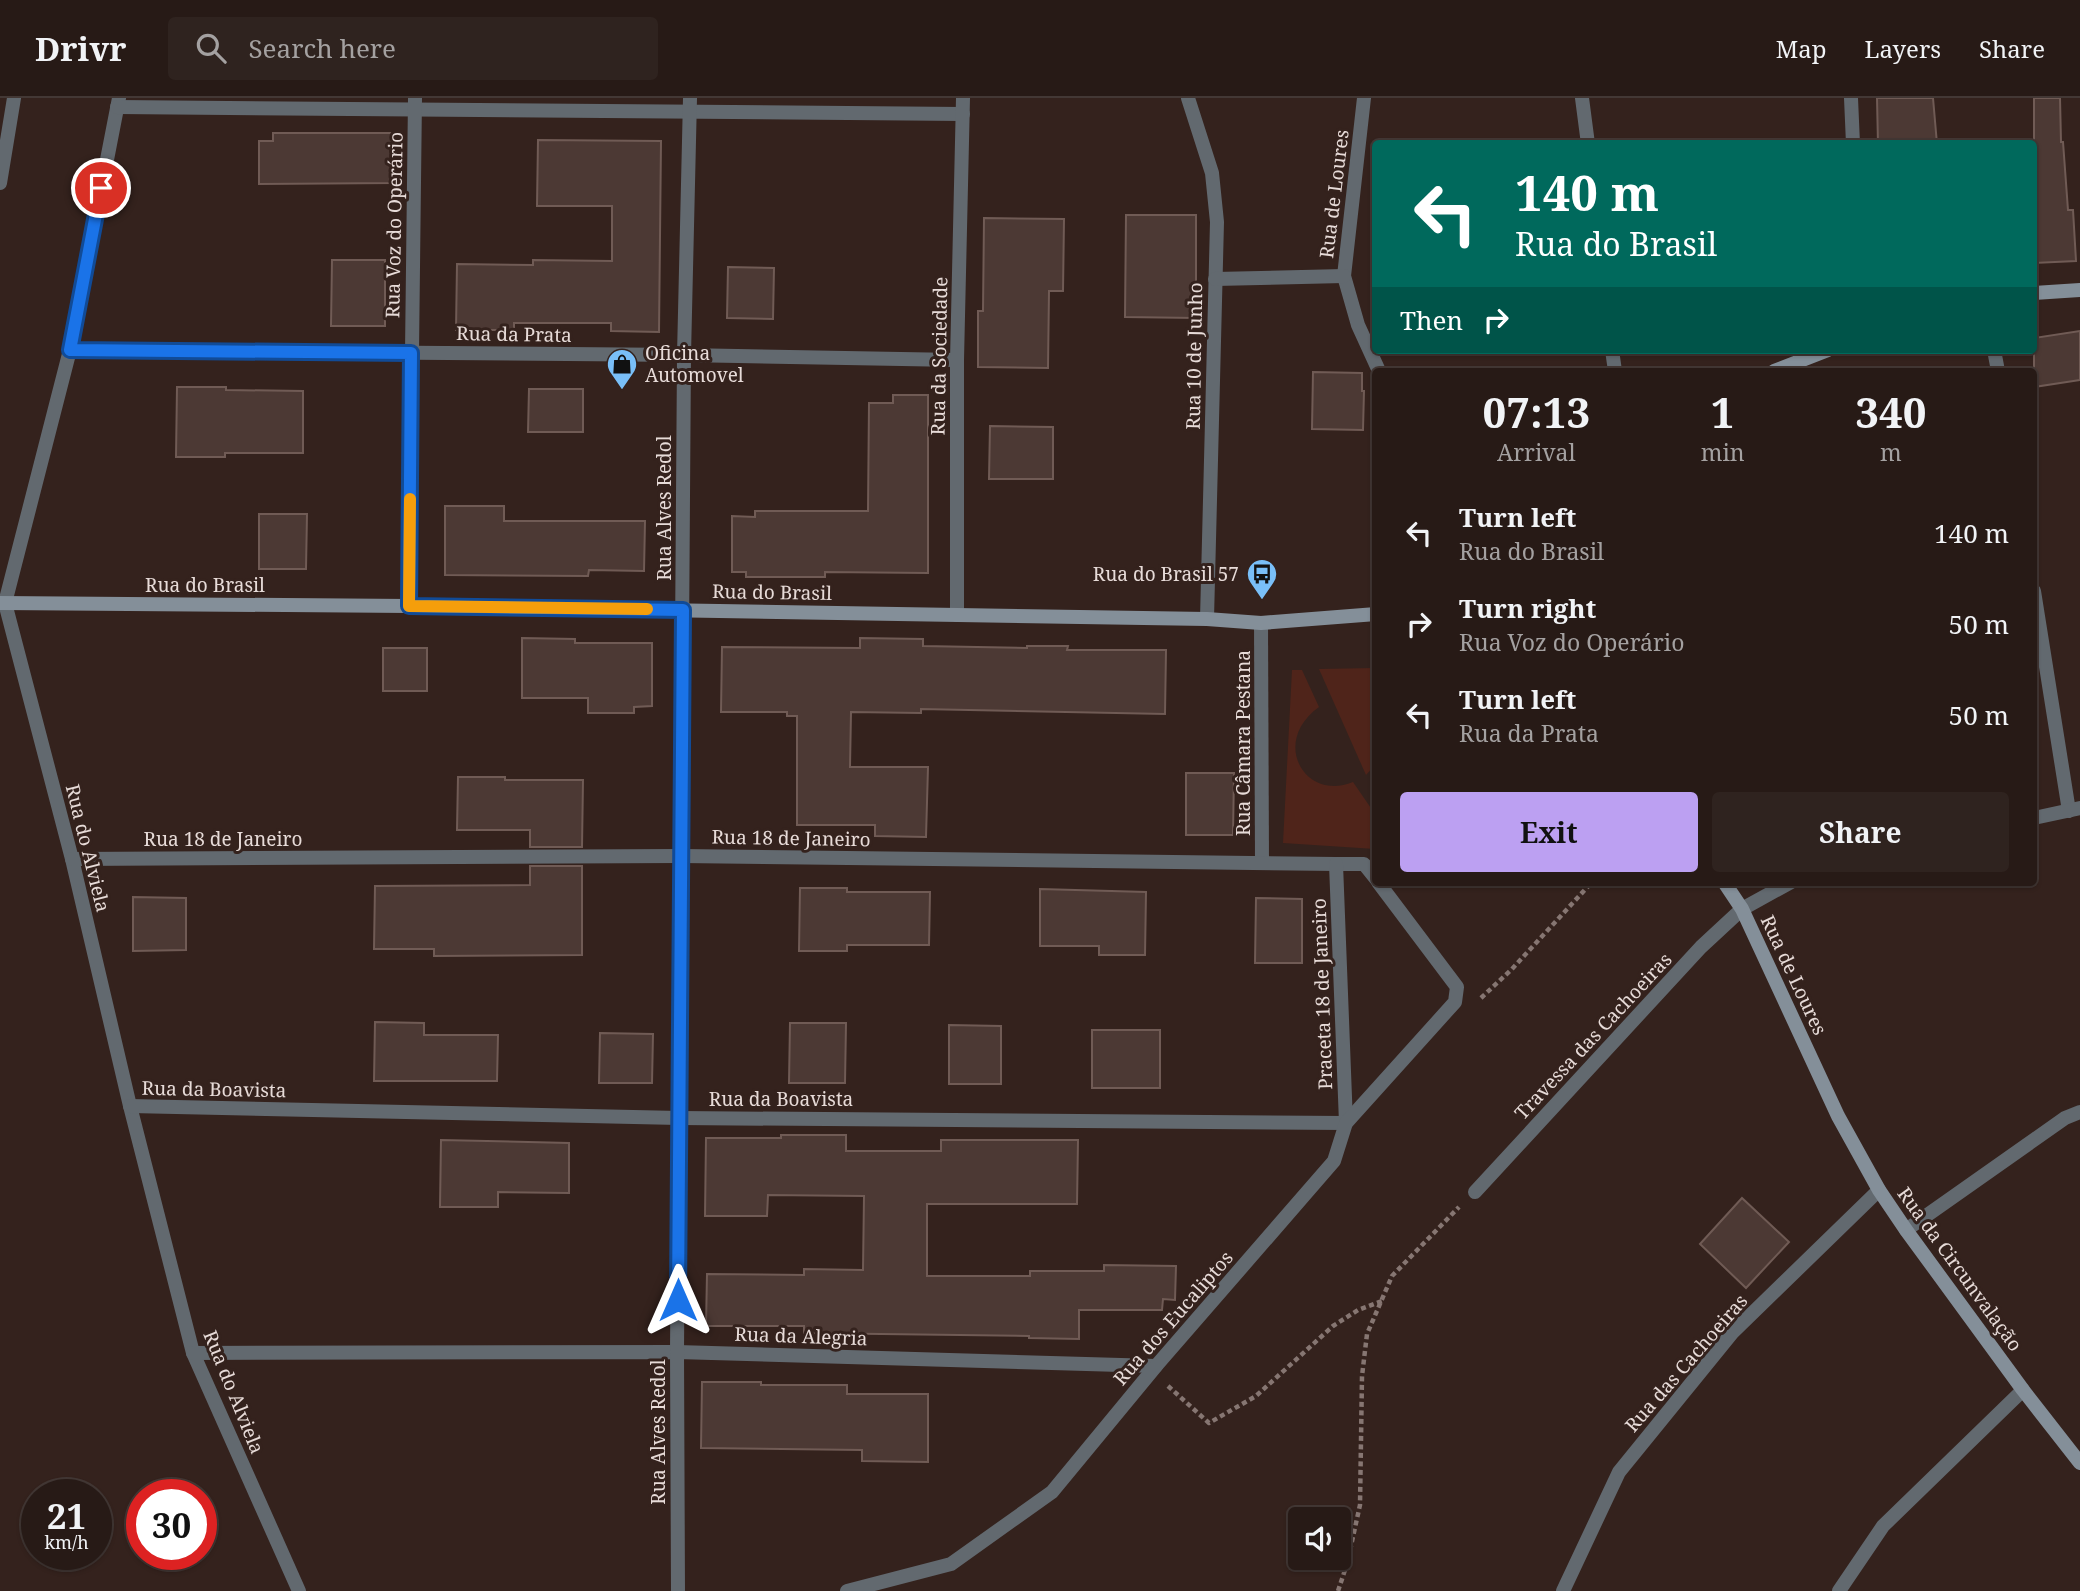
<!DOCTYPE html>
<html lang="en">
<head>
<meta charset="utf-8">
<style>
	:root { --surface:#271a16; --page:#2f231f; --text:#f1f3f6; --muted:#a4a1a1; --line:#433835; --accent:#bca0f2 }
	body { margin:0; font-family:"Noto Serif",serif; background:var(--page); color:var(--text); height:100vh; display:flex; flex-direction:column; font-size:26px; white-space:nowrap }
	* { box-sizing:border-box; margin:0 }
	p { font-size:23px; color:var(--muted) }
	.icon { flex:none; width:38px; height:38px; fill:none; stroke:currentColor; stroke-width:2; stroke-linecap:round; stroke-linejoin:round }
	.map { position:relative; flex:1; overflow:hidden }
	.side { position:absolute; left:1372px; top:270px; width:665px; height:518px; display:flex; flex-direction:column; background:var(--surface); border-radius:7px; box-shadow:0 2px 5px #0004,0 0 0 2px var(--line) }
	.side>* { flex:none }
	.guide { position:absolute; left:1372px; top:42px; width:665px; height:214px; border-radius:7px; box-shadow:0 2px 5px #0004,0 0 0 2px var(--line); background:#00695c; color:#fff; overflow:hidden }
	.fabs { position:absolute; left:1288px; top:1409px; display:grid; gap:14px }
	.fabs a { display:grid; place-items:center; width:63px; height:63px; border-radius:7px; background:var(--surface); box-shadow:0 2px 5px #0004,0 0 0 2px var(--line); font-size:35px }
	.speed { position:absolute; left:21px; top:1381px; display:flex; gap:14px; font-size:35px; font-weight:700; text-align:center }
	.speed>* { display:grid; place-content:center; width:91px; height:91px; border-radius:50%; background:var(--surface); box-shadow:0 2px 5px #0004,0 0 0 2px var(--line); line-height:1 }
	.speed small { font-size:18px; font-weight:400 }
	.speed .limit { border:10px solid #d22; background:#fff; color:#111 }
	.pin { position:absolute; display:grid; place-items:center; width:60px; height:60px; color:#fff; margin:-30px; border:4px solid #fff; border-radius:50%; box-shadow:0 2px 7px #0007 }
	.me { position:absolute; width:77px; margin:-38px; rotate:0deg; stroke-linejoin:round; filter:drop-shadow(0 0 5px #0008) }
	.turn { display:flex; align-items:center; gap:24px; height:147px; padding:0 28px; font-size:32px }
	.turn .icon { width:91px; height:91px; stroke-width:2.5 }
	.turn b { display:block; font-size:49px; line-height:60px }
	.then { display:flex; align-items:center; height:66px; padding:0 28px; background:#0003; gap:14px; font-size:26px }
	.eta { display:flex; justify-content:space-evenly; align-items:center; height:119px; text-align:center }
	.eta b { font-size:42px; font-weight:700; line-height:49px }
	.button { display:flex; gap:14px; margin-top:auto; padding:14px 28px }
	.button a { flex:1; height:80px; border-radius:7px; background:var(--accent); color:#111; font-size:28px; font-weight:700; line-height:80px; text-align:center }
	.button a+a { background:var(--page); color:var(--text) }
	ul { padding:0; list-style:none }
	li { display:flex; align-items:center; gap:21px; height:91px; padding:0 28px }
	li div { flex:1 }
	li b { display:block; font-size:26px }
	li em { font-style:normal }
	header { display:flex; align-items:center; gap:42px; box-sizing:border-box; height:98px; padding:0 35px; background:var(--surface); border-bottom:2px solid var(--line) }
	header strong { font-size:33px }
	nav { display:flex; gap:38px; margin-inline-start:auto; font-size:24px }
	.search { width:490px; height:63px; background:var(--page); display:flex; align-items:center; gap:18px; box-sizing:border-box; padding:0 24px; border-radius:7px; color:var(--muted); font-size:26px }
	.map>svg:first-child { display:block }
</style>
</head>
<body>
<header>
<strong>Drivr</strong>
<div class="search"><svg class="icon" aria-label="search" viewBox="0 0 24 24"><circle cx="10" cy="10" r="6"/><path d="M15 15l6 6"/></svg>Search here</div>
<nav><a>Map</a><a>Layers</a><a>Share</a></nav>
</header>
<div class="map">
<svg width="2080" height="1493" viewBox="0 0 2080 1493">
	<rect width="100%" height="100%" fill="#34221d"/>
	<g fill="#4f241a">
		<polygon points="1375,570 1375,667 1366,677 1319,571"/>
		<path d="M1292,572H1302L1319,609C1270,644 1305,704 1353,684L1375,716V751L1283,745Z"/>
	</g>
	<g fill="#4c3934" stroke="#705b55" stroke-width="2">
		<polygon points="1877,0 1933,0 1937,46 1878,46"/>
		<polygon points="2034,0 2060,0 2061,44 2063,44 2068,112 2073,112 2076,163 2034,165"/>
		<polygon points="273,35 395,35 395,85 259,86 259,43 273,43"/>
		<polygon points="538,42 661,43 659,234 611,233 611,225 514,225 514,232 456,232 457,166 533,167 533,162 612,163 612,108 537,108"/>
		<polygon points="1126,117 1196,117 1196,220 1125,219"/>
		<polygon points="984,120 1064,121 1063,193 1049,193 1048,270 978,269 978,213 983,213"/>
		<polygon points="332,162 385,162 385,228 331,228"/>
		<polygon points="728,169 774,170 773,221 727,220"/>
		<polygon points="2080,233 2080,282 2034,289 2034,240"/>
		<polygon points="1313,274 1362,275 1362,293 1364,293 1363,332 1312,331"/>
		<polygon points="177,289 226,289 226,292 303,293 303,355 225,355 225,359 176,359"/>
		<polygon points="529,291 583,291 583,334 528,334"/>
		<polygon points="893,297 928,297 928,475 825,474 825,479 746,479 746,474 732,474 732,418 755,419 755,413 868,413 869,305 893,305"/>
		<polygon points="990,328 1053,329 1053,381 989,381"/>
		<polygon points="445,408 504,408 504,423 645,423 644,473 589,472 588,478 445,477"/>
		<polygon points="259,416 307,416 306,471 259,471"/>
		<polygon points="522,540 575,541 575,545 652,545 652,608 634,609 634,615 588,615 588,600 522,600"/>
		<polygon points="860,540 923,541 923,548 1027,550 1027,548 1068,548 1067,552 1166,552 1165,616 921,611 921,615 851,614 850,669 928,669 926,739 875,738 875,727 797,727 797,618 787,618 787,614 721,614 722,549 860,550"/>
		<rect x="383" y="550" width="44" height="43"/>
		<polygon points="1186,675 1234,675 1233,737 1186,737"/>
		<polygon points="458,679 505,679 505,682 583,682 582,749 530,749 530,732 457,732"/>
		<polygon points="530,768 582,768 582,857 434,858 434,851 374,851 375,788 530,787"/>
		<polygon points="800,790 847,790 847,794 930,794 929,847 847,847 847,853 799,853"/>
		<polygon points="1040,791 1146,794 1145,857 1099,857 1099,848 1040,848"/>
		<polygon points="133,799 186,800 186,852 133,853"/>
		<polygon points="1256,800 1302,801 1302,865 1255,865"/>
		<polygon points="375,924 424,925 424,937 498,937 497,983 374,983"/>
		<polygon points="790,925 846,925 845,985 789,985"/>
		<polygon points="949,927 1001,928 1001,986 949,986"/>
		<rect x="1092" y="932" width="68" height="58"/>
		<polygon points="600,935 653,936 652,985 599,985"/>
		<polygon points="781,1037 846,1037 846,1053 941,1053 941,1042 1078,1042 1077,1106 927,1106 927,1178 1030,1178 1030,1173 1104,1173 1104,1167 1176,1168 1175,1202 1163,1201 1162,1212 1079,1212 1079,1241 1029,1240 1029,1238 804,1235 804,1228 706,1228 707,1176 804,1177 804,1171 863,1172 864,1098 768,1097 767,1118 705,1118 706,1040 781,1040"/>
		<polygon points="441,1042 569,1045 569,1095 498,1094 498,1109 440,1109"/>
		<polygon points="1742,1100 1789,1144 1746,1190 1700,1146"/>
		<polygon points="702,1284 761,1284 761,1287 847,1287 847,1296 928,1296 928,1364 862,1363 862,1352 701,1350"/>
	</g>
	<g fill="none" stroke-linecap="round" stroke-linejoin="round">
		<g stroke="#867672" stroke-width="4.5" stroke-dasharray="5 3.5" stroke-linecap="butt">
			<polyline points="1481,900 1512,871 1592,784"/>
			<polyline points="1168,1288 1209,1325 1256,1298 1333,1228 1358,1212 1382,1203"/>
			<polyline points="1338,1493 1347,1466 1360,1407 1362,1278 1367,1236 1392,1178 1459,1109"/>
		</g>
		<polyline stroke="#62696f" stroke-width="14" points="0,85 14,0"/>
		<g stroke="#62696f" stroke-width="14">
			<polyline points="119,0 70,252 5,505 72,761 130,1008 193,1255 299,1493"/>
			<polyline points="1188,0 1212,75 1217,124 1207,521"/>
			<polyline points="1364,0 1344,178 1358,227 1379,273"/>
			<polyline points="1582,0 1588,46"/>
			<polyline points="1851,0 1853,46"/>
			<path d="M117,9C399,13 681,12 963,16"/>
			<polyline points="1215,181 1344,178"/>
			<polyline points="70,252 684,257 957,262"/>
			<polyline points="1612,252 1615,273"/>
			<polyline points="1994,252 1998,273"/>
			<polyline points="2034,493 2069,713"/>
			<polyline points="409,508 415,0"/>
			<polyline points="957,517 957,262 963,0"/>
			<polyline points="1261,525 1262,765"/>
			<polyline points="2034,720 2080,710"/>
			<polyline points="72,761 681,758 1336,766 1364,766 1376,781"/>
			<polyline points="130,1008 679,1020 1346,1025 1336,766"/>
			<polyline points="1475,1094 1701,849 1742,811 1791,784"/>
			<polyline points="1906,1132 2065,1020 2080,1014"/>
			<polyline points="193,1255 677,1254 1156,1268"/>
			<polyline points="678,1493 677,1254 684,257 690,0"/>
			<polyline points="847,1493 951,1466 1052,1394 1156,1268 1334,1063 1346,1025 1455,904 1457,889 1378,784"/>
			<polyline points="1563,1493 1619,1374 1732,1235 1879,1092"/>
			<polyline points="1839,1493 1883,1428 2023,1292"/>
		</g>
		<g stroke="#848f99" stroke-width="14">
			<polyline points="2034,195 2080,192"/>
			<polyline points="1774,273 1828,252"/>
			<polyline points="0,505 409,508 1207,521 1261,525 1376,516"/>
			<polyline points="1724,784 1742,811 1838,1018 1879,1092 1906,1132 2023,1292 2080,1365"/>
		</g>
	</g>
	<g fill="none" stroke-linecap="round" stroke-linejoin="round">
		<g stroke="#114b97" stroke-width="18">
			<polyline id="route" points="101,90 70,252 411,255 409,508 683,512 678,1202"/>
		</g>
		<use href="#route" stroke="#1a73e8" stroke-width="12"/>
		<polyline stroke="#f59e0b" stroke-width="12" points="410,401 409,508 647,511"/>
	</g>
	<defs>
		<g id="shop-pin" transform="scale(1.575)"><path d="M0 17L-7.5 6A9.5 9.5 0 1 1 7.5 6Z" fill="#79bff8" stroke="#34221d"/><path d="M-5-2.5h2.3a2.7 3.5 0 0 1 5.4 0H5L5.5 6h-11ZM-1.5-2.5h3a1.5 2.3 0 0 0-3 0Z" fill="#111"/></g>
		<g id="bus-pin" transform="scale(1.575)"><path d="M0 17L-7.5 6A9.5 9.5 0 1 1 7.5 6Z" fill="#79bff8" stroke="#34221d"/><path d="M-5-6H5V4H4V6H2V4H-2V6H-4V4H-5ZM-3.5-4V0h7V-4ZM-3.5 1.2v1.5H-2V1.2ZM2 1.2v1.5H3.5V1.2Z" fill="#111"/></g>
	</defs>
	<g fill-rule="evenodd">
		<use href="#shop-pin" x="622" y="266"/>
		<use href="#bus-pin" x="1262" y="476"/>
	</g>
	<g text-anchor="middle" stroke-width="6" stroke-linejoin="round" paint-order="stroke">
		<g font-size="19" fill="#e7dbd8" stroke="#34221d">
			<text transform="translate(1334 96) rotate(-83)" y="7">Rua de Loures</text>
			<text transform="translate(394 127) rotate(-89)" y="7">Rua Voz do Operário</text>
			<text transform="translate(514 236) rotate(1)" y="7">Rua da Prata</text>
			<text transform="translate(939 258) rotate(-89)" y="7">Rua da Sociedade</text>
			<text transform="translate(1194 258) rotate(-89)" y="7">Rua 10 de Junho</text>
			<text transform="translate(664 410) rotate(-90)" y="7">Rua Alves Redol</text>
			<text x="205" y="494">Rua do Brasil</text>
			<text transform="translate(772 494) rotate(1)" y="7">Rua do Brasil</text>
			<text transform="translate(1243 645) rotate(-90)" y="7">Rua Câmara Pestana</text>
			<text transform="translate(791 740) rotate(1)" y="7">Rua 18 de Janeiro</text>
			<text x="223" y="748">Rua 18 de Janeiro</text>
			<text transform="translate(88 750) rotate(76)" y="7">Rua do Alviela</text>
			<text transform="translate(1794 877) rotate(65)" y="7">Rua de Loures</text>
			<text transform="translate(1322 896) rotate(-92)" y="7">Praceta 18 de Janeiro</text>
			<text transform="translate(1593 938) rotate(-47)" y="7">Travessa das Cachoeiras</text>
			<text transform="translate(214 991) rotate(1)" y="7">Rua da Boavista</text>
			<text x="781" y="1008">Rua da Boavista</text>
			<text transform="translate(1960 1171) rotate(54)" y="7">Rua da Circunvalação</text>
			<text transform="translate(1173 1220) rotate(-49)" y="7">Rua dos Eucaliptos</text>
			<text transform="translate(801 1238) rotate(2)" y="7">Rua da Alegria</text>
			<text transform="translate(1686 1265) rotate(-49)" y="7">Rua das Cachoeiras</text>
			<text transform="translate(234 1294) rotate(68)" y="7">Rua do Alviela</text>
			<text transform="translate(658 1334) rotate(-90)" y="7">Rua Alves Redol</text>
		</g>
		<g font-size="19" fill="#e7dbd8" stroke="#34221d" text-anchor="start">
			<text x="645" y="262">Oficina<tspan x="645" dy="22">Automovel</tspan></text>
			<text x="1239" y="483" text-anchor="end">Rua do Brasil 57</text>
		</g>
	</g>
</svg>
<div class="fabs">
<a><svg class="icon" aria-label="sound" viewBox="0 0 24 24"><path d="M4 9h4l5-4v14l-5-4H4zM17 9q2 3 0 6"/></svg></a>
</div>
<div class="speed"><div>21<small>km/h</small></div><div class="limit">30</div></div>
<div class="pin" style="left:101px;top:90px;background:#d93025"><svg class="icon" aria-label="arrive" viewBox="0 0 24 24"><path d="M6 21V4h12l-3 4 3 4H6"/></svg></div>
<svg class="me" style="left:678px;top:1202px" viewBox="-20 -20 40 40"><path d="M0-17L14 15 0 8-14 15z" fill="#1a73e8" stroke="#fff" stroke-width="4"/></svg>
<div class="guide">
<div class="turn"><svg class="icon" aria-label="left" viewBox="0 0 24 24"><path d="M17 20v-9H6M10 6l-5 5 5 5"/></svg><div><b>140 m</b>Rua do Brasil</div></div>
<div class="then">Then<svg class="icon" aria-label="right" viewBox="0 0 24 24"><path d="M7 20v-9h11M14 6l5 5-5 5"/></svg></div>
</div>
<section class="side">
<div class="eta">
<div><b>07:13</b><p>Arrival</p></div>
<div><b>1</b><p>min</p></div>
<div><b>340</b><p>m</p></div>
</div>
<ul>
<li><svg class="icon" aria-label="left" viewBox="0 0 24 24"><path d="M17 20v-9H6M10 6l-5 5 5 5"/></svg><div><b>Turn left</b><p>Rua do Brasil</p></div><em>140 m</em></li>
<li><svg class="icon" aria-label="right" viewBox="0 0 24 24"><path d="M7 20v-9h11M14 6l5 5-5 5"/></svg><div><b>Turn right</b><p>Rua Voz do Operário</p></div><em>50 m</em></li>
<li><svg class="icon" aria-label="left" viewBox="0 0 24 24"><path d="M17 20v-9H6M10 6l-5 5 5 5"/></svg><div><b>Turn left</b><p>Rua da Prata</p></div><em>50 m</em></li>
</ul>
<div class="button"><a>Exit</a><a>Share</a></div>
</section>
</div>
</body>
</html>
